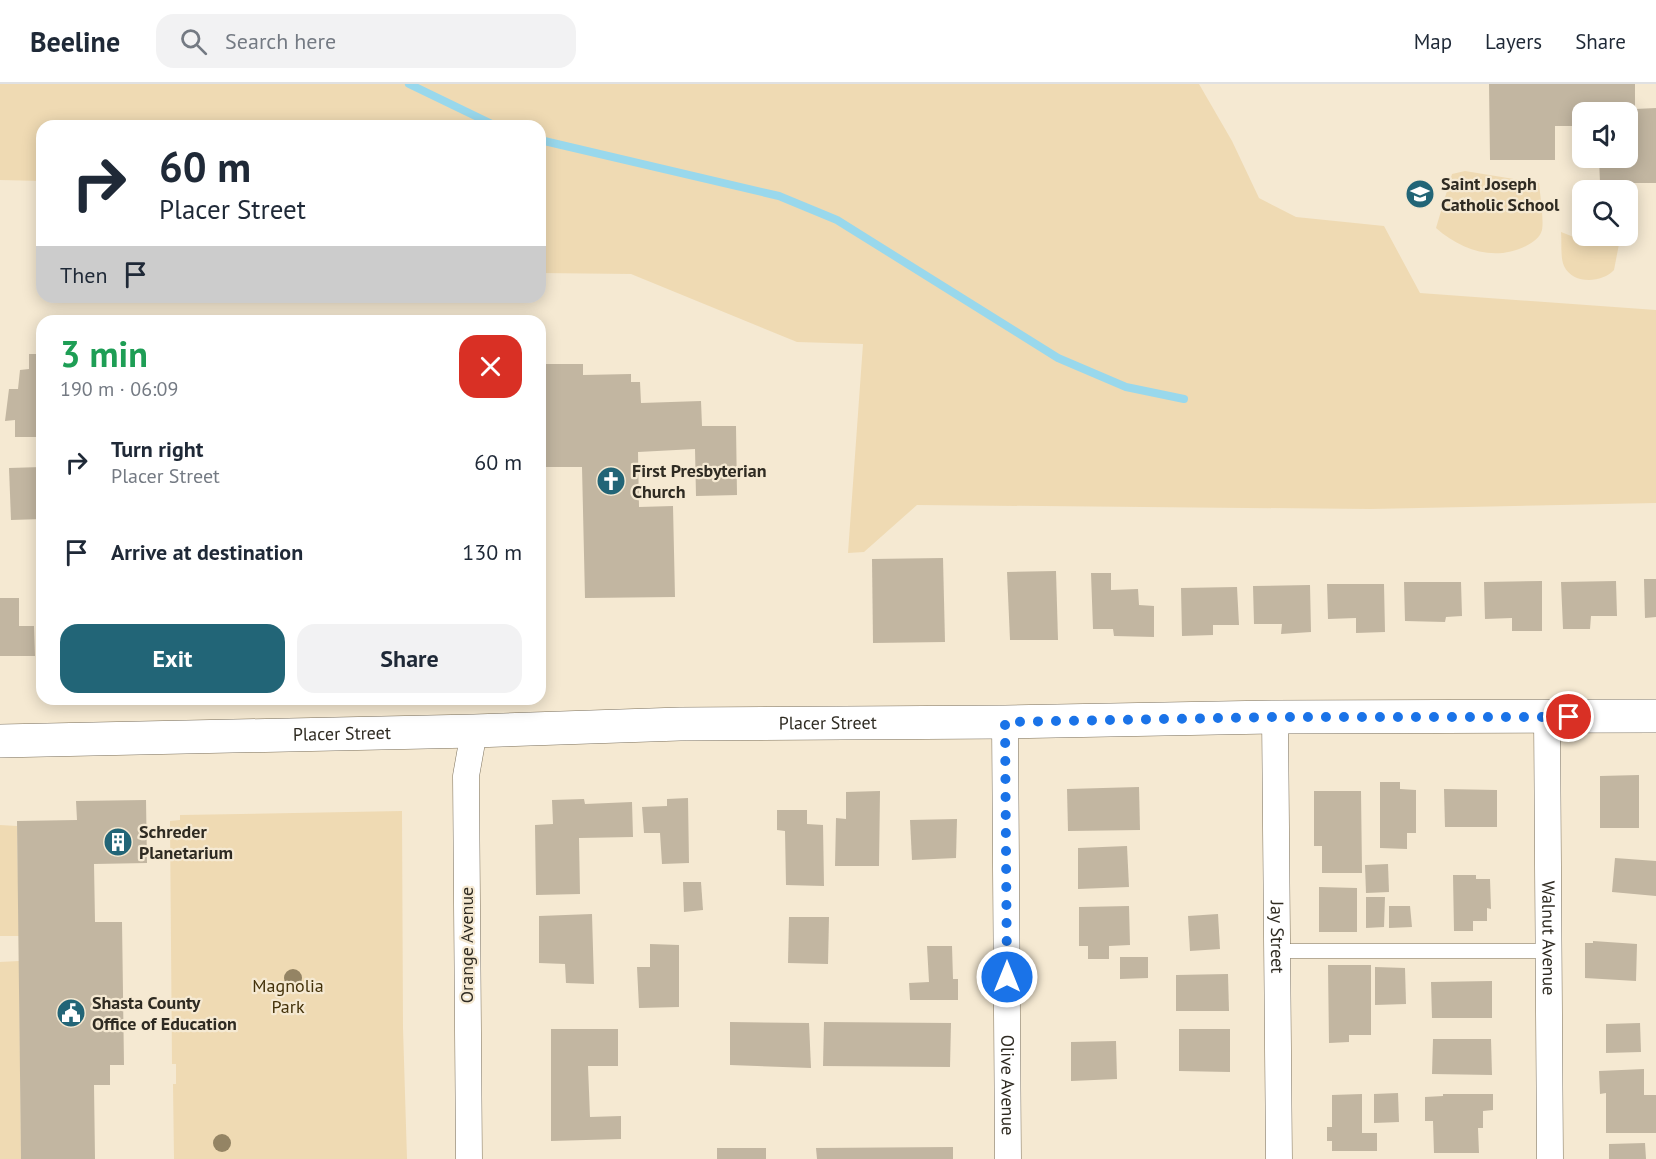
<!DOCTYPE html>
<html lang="en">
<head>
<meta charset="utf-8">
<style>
	:root { --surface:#fff; --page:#f2f2f3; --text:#1f2937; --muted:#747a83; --line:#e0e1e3; --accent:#226577 }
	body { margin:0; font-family:"PT Sans",sans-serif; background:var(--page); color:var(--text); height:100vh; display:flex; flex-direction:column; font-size:22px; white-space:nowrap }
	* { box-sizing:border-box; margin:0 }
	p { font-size:20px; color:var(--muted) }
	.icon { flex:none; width:33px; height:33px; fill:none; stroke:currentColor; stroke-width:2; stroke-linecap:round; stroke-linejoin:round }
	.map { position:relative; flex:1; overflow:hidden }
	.side { position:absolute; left:36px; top:231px; width:510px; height:390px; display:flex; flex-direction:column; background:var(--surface); border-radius:18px; box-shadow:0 3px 15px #0003 }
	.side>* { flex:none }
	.hud { position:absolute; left:36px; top:36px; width:510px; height:183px; border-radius:18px; box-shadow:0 3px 15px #0003; background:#fff; color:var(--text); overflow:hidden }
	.fabs { position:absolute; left:1572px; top:18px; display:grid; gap:12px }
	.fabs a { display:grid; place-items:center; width:66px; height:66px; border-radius:12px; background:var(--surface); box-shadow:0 3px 15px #0003; font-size:30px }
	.pin { position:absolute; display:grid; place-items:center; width:51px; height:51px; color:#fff; margin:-26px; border:3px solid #fff; border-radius:50%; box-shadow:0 2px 6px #0007 }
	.me { position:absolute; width:66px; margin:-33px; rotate:0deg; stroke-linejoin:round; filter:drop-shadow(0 0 4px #0008) }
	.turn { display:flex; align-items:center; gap:21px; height:126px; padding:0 24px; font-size:27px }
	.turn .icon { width:78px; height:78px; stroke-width:2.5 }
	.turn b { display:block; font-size:42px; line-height:51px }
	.then { display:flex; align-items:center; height:57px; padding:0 24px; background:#0003; gap:12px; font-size:22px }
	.round { display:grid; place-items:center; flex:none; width:63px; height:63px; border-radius:18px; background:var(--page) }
	.summary { display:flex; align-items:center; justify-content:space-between; height:102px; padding:0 24px }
	h1 { font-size:36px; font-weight:700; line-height:45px; color:#1e9e55 }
	.cta { display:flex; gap:12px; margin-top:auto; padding:12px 24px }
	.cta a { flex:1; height:69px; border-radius:18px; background:var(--accent); color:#fff; font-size:24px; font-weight:700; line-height:69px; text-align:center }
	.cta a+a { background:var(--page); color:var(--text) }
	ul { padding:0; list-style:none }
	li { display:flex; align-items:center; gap:18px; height:90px; padding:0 24px }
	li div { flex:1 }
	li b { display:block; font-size:22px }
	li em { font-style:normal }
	header { display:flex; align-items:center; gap:36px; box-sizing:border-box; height:84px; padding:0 30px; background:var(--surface); border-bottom:2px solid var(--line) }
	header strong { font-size:28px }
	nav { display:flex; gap:33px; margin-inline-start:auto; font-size:21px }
	.search { width:420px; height:54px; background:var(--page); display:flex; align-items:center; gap:15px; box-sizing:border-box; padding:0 21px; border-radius:18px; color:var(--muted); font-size:22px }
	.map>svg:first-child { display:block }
</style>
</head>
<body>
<header>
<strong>Beeline</strong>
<div class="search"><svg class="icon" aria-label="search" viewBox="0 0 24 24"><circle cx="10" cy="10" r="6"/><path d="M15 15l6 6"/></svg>Search here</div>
<nav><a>Map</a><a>Layers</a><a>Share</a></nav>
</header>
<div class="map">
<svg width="1656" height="1075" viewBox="0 0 1656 1075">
	<rect width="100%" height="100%" fill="#f5e9d2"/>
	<g fill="#efdab3">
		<polygon points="0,0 1199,0 1232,57 1259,114 1296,133 1384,142 1420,209 1656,226 1656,419 1371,425 917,421 864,468 848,469 863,260 797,258 631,190 540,189 540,42 42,42 42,97 0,96"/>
		<path d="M1465,87L1539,99C1540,110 1544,136 1542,146C1540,154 1533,158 1526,162C1494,178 1461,166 1436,144L1452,90Z"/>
		<path d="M1561,148L1589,159L1619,160L1614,186C1602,199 1573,201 1564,182C1560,173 1562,158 1561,148Z"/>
		<polygon points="402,727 403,944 407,1075 174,1075 173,1000 176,1000 176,980 172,980 170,737 180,736 180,731"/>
		<polygon points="0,741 17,742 19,852 0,852"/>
		<polygon points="19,877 21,1075 0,1075 0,878"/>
	</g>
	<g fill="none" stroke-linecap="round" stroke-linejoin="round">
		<g stroke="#99d8ec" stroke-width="8">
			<polyline points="409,0 496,42"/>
			<polyline points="540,56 779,112 837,136 1058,274 1126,303 1184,315"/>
		</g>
	</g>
	<g fill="#c2b6a1">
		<polygon points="1489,0 1635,0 1635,25 1656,24 1656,99 1600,99 1599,74 1628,74 1628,28 1582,28 1582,42 1555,42 1555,76 1490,76"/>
		<polygon points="29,270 42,270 42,353 15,353 15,336 5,337 9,305 18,305 20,286 29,285"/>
		<polygon points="540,280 583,280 583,291 631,290 631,298 640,298 641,319 701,317 702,342 736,342 737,411 696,412 695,365 638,368 639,423 673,422 675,513 585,514 582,383 540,383"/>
		<polygon points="42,383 42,435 11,436 9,384"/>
		<polygon points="943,474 945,558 873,559 872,475"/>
		<polygon points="1056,487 1058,556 1010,556 1007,488"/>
		<polygon points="1091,489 1111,489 1111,506 1138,505 1139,521 1154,522 1154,553 1114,552 1113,545 1093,545"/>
		<polygon points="1644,495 1656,495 1656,533 1645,534"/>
		<polygon points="1542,497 1542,547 1512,547 1512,534 1485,535 1484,498"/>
		<polygon points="1616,497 1617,532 1591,532 1590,545 1563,545 1561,498"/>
		<polygon points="1404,498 1461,498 1462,532 1446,533 1445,538 1405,537"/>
		<polygon points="1327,500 1384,500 1385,548 1356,549 1356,534 1328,535"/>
		<polygon points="1310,501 1311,548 1281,550 1282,540 1254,540 1253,502"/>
		<polygon points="1237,503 1239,541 1213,541 1213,551 1182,552 1181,504"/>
		<polygon points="0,514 19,514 19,542 34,542 35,572 0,572"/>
		<polygon points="1639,691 1639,744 1600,744 1600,692"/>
		<polygon points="1380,698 1400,698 1400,705 1416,706 1416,749 1407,749 1407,765 1380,764"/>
		<polygon points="1139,703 1140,746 1068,747 1067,705"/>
		<polygon points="1444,705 1497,706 1497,743 1445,743"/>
		<polygon points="880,707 879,782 835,782 836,734 846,735 846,708"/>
		<polygon points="1314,707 1361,707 1362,789 1322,789 1322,762 1314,762"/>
		<polygon points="688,714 689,779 662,780 660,749 644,749 642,723 667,722 667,715"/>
		<polygon points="584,715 585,720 632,718 633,753 579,754 580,810 536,811 535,741 553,740 552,716"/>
		<polygon points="146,716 147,779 94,780 95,838 122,838 124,981 110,981 110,1001 94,1001 95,1075 21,1075 17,737 77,736 76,717"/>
		<polygon points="777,726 807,726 807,740 823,741 824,802 786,801 785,747 777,746"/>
		<polygon points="957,735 956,774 912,776 910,736"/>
		<polygon points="1127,762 1129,803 1078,805 1078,764"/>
		<polygon points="1615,774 1656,777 1656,812 1612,808"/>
		<polygon points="1388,780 1389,808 1366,809 1365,781"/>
		<polygon points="1453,791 1476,791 1476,795 1490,795 1491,825 1487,824 1487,837 1473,837 1473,847 1454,847"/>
		<polygon points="683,798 701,798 703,826 684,828"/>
		<polygon points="1319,803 1357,804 1357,848 1319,848"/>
		<polygon points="1366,813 1385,813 1384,843 1366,844"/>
		<polygon points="1129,822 1130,861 1109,862 1109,875 1088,875 1088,862 1079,862 1079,823"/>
		<polygon points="1389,822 1410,822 1412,843 1389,844"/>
		<polygon points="592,830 594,900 566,899 565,880 539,879 539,832"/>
		<polygon points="1218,830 1220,865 1190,867 1188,832"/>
		<polygon points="789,833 829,833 828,880 788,879"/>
		<polygon points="1593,857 1637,860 1636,897 1585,894 1585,859 1593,859"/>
		<polygon points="650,860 679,861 679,923 639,924 637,883 650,883"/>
		<polygon points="927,862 952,862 953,895 958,895 958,916 910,916 909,899 929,898"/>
		<polygon points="1120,873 1148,873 1148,894 1120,895"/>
		<polygon points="1328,881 1371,881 1371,951 1349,951 1349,958 1329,959"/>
		<polygon points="1375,883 1405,884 1406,920 1375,921"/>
		<polygon points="1228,890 1229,927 1176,927 1176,891"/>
		<polygon points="1492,897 1492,934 1432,934 1431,898"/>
		<polygon points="730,938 809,939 811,984 730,981"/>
		<polygon points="824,938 951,939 950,983 823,982"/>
		<polygon points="1640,939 1641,968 1606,969 1606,940"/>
		<polygon points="551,945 618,945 618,982 588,982 590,1033 621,1032 621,1055 551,1057"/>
		<polygon points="1179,945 1230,945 1230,988 1179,987"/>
		<polygon points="1433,955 1491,955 1492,991 1432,990"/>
		<polygon points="1116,957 1117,995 1071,997 1071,958"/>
		<polygon points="1644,985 1644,1011 1656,1011 1656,1049 1606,1049 1606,1009 1600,1010 1599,987"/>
		<polygon points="1398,1009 1399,1038 1374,1039 1374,1010"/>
		<polygon points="1362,1010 1362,1049 1377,1049 1377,1067 1332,1067 1332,1057 1327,1057 1327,1043 1332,1043 1332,1011"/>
		<polygon points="1443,1010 1493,1010 1493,1026 1483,1027 1483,1044 1478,1044 1479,1069 1434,1069 1433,1037 1425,1037 1425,1013 1443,1012"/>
		<polygon points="1645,1059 1646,1075 1609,1075 1609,1060"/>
		<polygon points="953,1063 953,1075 817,1075 816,1064"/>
		<rect x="717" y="1064" width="49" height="11"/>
	</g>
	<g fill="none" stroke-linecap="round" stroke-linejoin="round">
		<g stroke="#7b705c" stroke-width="15">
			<polyline id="service" points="1277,867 1549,867"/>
		</g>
		<g stroke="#7b705c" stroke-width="27">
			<g id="minor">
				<path id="s1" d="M1275,633L1279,1075"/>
				<path id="s2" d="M1547,634L1550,1075"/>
				<path id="s3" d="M1005,638L1008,1075"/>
				<polyline points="469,1075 466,692 474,647"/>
			</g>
		</g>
		<g stroke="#7b705c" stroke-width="34">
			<g id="secondary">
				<path id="s4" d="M0,657L474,647L680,640L1005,638L1275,633L1656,632"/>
			</g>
		</g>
		<use href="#service" stroke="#fff" stroke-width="14"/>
		<use href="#minor" stroke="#fff" stroke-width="26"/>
		<use href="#secondary" stroke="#fff" stroke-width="33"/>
	</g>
	<g fill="#948464">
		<circle cx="293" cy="894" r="9"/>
		<circle cx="222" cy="1059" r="9"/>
	</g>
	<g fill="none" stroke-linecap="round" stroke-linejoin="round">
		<polyline stroke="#1a73e8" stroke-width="10" stroke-dasharray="0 18" points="1007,893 1005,638 1275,633 1569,633"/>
	</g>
	<defs>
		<g id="school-disc" transform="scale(1.5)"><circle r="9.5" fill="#226577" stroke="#f5e9d2"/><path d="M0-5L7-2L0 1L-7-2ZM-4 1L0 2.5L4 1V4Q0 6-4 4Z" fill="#fff"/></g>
		<g id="church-disc" transform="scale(1.5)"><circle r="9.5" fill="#226577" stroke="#f5e9d2"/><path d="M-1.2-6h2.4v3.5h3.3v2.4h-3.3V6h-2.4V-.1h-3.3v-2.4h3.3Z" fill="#fff"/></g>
		<g id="building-disc" transform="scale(1.5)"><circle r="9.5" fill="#226577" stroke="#f5e9d2"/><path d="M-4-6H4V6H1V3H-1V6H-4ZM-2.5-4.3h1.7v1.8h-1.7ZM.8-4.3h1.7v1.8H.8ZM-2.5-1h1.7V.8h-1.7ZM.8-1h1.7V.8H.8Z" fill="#fff"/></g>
		<g id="civic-disc" transform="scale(1.5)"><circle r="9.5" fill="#226577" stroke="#f5e9d2"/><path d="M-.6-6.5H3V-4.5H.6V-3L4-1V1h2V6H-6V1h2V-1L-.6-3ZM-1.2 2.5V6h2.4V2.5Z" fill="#fff"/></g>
	</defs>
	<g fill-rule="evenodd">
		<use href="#school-disc" x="1420" y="110"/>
		<use href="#church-disc" x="611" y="397"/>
		<use href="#building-disc" x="118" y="758"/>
		<use href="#civic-disc" x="71" y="929"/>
	</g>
	<g text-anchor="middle" stroke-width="4.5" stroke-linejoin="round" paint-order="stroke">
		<g font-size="18" font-weight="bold" fill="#2f2b22" stroke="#f5e9d2" text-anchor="start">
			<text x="1441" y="106">Saint Joseph<tspan x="1441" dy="21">Catholic School</tspan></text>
			<text x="632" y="393">First Presbyterian<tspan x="632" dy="21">Church</tspan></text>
			<text x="139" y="754">Schreder<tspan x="139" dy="21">Planetarium</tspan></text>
			<text x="92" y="925">Shasta County<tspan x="92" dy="21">Office of Education</tspan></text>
		</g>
		<g font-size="18" fill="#2f2b22" stroke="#f5e9d2">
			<text dy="6" stroke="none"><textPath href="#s4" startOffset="828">Placer Street</textPath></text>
			<text dy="6" stroke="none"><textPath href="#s4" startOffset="342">Placer Street</textPath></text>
			<text dy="6" stroke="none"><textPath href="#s1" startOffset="220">Jay Street</textPath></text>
			<text dy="6" stroke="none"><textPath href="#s2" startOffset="220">Walnut Avenue</textPath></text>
			<text transform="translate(467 861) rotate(-90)" y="6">Orange Avenue</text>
			<text dy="6" stroke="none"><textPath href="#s3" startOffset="363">Olive Avenue</textPath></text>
		</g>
		<g font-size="18" fill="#44320a" stroke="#f5e9d2">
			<text x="288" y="908">Magnolia<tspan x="288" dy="21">Park</tspan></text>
		</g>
	</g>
</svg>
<div class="fabs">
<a><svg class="icon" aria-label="sound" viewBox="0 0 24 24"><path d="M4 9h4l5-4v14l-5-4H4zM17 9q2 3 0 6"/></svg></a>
<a><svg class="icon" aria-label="search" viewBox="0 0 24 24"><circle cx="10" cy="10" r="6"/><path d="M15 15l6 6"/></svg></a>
</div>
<div class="pin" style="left:1569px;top:633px;background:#d93025"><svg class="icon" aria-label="arrive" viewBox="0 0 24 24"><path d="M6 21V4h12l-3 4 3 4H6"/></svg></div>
<svg class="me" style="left:1007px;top:893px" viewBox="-20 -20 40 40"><circle r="17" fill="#1a73e8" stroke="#fff" stroke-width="3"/><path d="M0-11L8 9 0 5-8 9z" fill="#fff"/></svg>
<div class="hud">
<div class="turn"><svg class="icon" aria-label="right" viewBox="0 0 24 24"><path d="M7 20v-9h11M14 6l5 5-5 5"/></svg><div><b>60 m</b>Placer Street</div></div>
<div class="then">Then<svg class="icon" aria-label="arrive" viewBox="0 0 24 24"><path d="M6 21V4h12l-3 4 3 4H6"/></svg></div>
</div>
<section class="side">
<div class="summary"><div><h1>3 min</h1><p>190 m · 06:09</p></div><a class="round" style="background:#d93025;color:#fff"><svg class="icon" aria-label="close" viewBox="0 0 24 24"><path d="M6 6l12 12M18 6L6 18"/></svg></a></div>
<ul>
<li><svg class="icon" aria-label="right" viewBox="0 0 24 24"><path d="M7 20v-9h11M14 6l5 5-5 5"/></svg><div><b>Turn right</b><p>Placer Street</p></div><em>60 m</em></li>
<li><svg class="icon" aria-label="arrive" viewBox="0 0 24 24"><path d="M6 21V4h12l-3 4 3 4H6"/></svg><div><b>Arrive at destination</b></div><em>130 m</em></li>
</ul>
<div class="cta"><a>Exit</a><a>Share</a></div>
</section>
</div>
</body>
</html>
